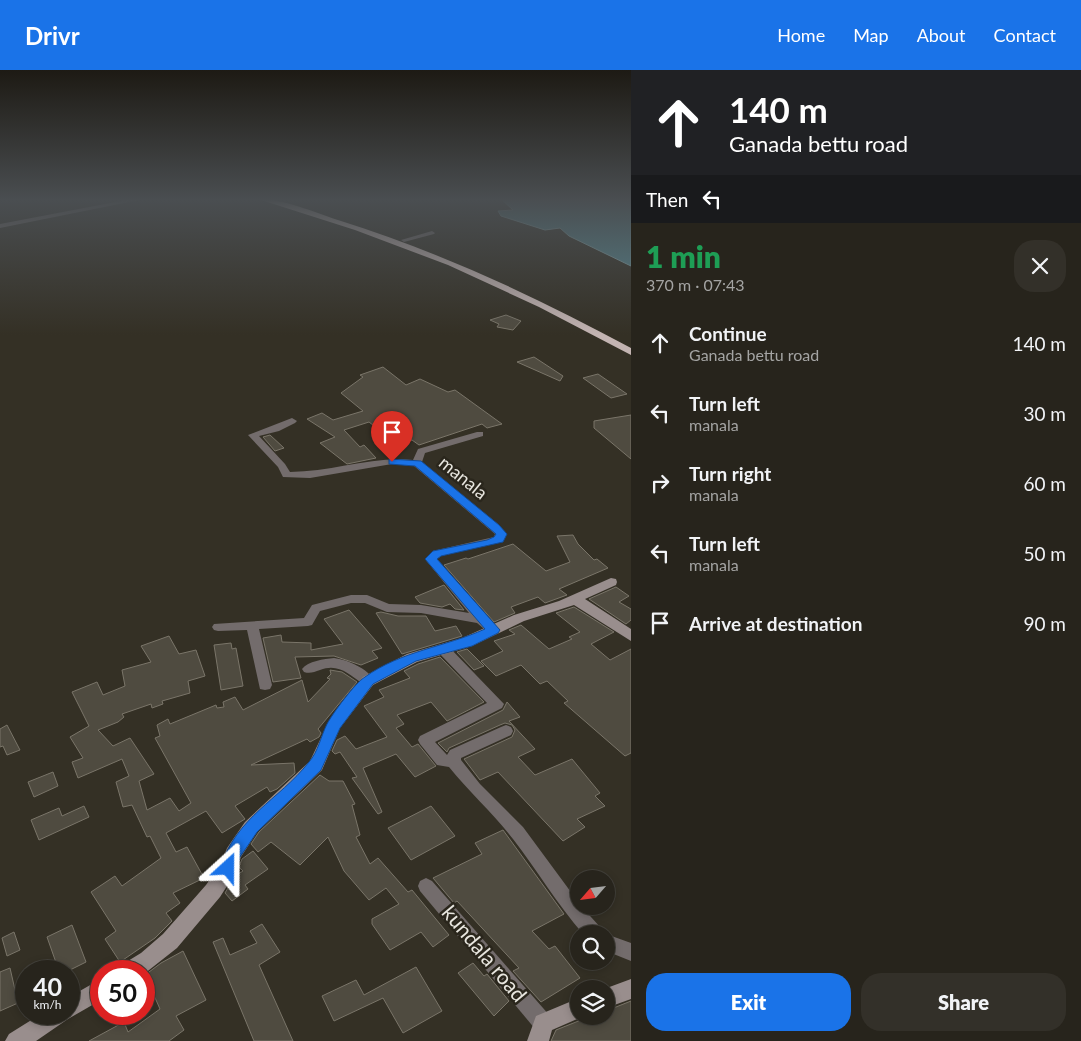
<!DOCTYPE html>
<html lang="en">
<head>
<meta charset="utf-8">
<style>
	:root { --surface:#27241c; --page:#333029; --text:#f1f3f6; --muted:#a4a4a3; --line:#43413b; --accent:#1a73e8 }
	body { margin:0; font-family:Lato,sans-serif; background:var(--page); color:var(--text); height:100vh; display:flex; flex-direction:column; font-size:19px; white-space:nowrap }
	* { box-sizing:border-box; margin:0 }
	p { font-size:16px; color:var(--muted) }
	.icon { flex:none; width:28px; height:28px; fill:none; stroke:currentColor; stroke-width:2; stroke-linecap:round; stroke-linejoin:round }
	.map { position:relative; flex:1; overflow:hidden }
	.details { display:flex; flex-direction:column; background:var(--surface); width:450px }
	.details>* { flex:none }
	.banner { background:#202124; color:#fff; overflow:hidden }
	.needle { width:32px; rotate:242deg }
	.fabs { position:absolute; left:570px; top:800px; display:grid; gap:10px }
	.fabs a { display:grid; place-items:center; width:45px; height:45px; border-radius:50%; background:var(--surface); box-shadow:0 2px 8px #0003,0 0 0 1px var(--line); font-size:25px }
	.speed { position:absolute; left:15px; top:890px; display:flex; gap:10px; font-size:25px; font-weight:700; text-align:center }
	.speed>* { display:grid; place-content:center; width:65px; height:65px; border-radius:50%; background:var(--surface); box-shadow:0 2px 8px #0003,0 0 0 1px var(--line); line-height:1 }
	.speed small { font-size:12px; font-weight:400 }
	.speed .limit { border:8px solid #d22; background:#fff; color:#111 }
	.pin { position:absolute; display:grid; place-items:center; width:42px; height:42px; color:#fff; margin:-51px -21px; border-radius:50% 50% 50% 0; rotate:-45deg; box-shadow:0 0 5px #0007 }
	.pin .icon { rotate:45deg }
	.me { position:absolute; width:55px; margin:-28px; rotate:24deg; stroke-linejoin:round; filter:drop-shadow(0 0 4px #0008) }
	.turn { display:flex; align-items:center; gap:18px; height:105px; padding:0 15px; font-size:22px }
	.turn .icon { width:65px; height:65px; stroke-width:2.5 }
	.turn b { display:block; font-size:35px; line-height:42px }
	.then { display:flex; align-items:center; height:48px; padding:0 15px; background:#0003; gap:10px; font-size:19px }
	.round { display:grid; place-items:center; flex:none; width:52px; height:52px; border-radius:20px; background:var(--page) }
	.headline { display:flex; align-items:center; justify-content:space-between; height:85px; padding:0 15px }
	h1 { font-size:30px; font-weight:800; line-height:38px; color:#1e9e55 }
	.cta { display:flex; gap:10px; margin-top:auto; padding:10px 15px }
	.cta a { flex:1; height:58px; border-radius:20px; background:var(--accent); color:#fff; font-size:20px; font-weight:800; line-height:58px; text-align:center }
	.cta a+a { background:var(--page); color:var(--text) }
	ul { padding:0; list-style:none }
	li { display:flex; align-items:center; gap:15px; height:70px; padding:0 15px }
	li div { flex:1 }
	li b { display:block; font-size:19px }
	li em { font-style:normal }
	header { display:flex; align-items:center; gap:30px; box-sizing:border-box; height:70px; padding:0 25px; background:var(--accent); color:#fff }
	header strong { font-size:24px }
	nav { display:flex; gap:28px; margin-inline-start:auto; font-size:18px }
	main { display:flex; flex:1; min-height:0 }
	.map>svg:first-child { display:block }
</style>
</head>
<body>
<header>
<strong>Drivr</strong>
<nav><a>Home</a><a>Map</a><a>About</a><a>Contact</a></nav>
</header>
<main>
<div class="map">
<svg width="631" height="971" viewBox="0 0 631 971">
	<rect width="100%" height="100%" fill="#343025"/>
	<polygon fill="#568790" stroke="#82a4a8" points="501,129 631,129 631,196 569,166 560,158 545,160 501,146 498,141 513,140"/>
	<g fill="#4f4b40" stroke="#7a7569">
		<polygon points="506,245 521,251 513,260 497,257 499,254 490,250"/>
		<polygon points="534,287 563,306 560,311 517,292"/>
		<polygon points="383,297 406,315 420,309 448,322 455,320 502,354 487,358 482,354 419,375 412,370 397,374 369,352 344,360 360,377 364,375 376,388 347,394 320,373 335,367 307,349 322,343 333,350 363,341 341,323 363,307 360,305"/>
		<polygon points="598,304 627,324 611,328 583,308"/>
		<polygon points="631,345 631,389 594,358 594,351"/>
		<polygon points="270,365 284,378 275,381 263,367"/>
		<polygon points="573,465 578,474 594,490 597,489 608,498 559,519 567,525 545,533 538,527 511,537 515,543 494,552 444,495 466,488 468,489 513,474 546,501 570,492 557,466"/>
		<polygon points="444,515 464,540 455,539 450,534 442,537 420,533 415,527"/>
		<polygon points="616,517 629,526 619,532 631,539 631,550 626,554 589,529"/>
		<polygon points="574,537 614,562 591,574 610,590 631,579 631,683 625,686 564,633 568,631 547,611 540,614 521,595 496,606 481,591 503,581 494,571 515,564 509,560 521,555 549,579 572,569 569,567 580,562 556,543"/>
		<polygon points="349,540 382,578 372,581 378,588 361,595 334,586 295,587 301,608 273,612 263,568 281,565 282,572 311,573 311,580 343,574 324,549"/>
		<polygon points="381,542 398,546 426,546 435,561 456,556 462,566 402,584 376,543"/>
		<polygon points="169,566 179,584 196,580 205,606 188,611 190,623 162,631 163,634 152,638 151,634 122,644 124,647 118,652 98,660 113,676 130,668 154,704 139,711 147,740 170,728 179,741 191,733 155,668 160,666 157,655 168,649 170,654 216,635 217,638 224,637 223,632 235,627 243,640 302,610 308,632 330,609 327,608 331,604 330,600 342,602 357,612 318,659 321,663 319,667 310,672 307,669 251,695 294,693 295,703 277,719 270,722 267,717 235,736 245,749 222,763 206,741 166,763 176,782 187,777 204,808 173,823 180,833 166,843 172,851 155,868 120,892 105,869 116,861 91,822 115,806 122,816 161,788 150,766 147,767 132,735 123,737 116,712 129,706 122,689 78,708 72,692 83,688 70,667 89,656 72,622 97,612 103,625 125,616 122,600 151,592 141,576"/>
		<polygon points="231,573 232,579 236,578 243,616 221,620 214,575"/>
		<polygon points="467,579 484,596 474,600 457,582"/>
		<polygon points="440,587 484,632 447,651 431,632 397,645 404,654 396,658 412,677 418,674 436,696 415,707 396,684 363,698 382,742 378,744 352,708 357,707 340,682 335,684 332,681 337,670 345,666 356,679 387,667 364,636 384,627 379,620 410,608 404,601 418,594"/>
		<polygon points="507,632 520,647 509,651 535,679 518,687 535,705 572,689 600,723 595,726 605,736 577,749 585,757 563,771 498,702 480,710 464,689 512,667 515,660 512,655 505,653 500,655 449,678 447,682 438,673 503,640"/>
		<polygon points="7,655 20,680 7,685 3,676 0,677 0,659"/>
		<polygon points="53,702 58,716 34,727 28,712"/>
		<polygon points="320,705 329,711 343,711 355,734 352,735 360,765 356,767 370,794 378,788 408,822 412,820 449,865 433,877 421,862 390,880 372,854 372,849 399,834 386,818 369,830 344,801 328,767 300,795 271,772 258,782 251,774 259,762"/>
		<polygon points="84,736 89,747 39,770 31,750 59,738 62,746"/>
		<polygon points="431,736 455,766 411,790 388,758"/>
		<polygon points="503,760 564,844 532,861 549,879 555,876 580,908 541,932 513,901 519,898 457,831 454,833 433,808 482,784 475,773"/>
		<polygon points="253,781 268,799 245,815 248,819 232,831 225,823 235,806 243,801 239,797 242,789"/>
		<polygon points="262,854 280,882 259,895 293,971 254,971 213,872 223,868 230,885 257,873 250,861"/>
		<polygon points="72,855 86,892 68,901 59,901 47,867"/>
		<polygon points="14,862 20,880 7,886 2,868"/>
		<polygon points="183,881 206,930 176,946 184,960 169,971 89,971 124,952 128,962 160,939 145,905 161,893"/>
		<polygon points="473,893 484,906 487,904 509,931 494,946 458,903"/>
		<polygon points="416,897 442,941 403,963 383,928 334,951 322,926 356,910 364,925"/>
		<polygon points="10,898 18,933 0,941 0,902"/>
		<polygon points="631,931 631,971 551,971 556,960 591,946 606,946 606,941"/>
	</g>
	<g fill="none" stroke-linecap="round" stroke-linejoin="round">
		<g fill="#736c6c" fill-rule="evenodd">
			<polygon points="131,129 144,129 0,158 0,154"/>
			<polygon points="432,161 435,163 434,164 404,172 401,170"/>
			<path d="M292,348L297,351L295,353L279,361L259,366L285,394L290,402C332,402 372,386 413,390L418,379L477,362H483V366L425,383L422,392L499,455L506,464L503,471L441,486L437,489L499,560L497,563H489L477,553L421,543L387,542L365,533H351L320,541L312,555L308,556L259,559L272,615L270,619L265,620L260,619L247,560L218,561L214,560L212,557L214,554L304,548L312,535L351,525H367L389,534L421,535L469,543L425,489L433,481L494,467L495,464L414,396L392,394L310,408L283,407L278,397L248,365Z"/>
			<path d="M443,574L448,576L504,634L502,638L435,672L447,685L450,680L501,657L506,655L511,657L513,661L511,665L461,688V690L480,714L523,757L579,833V836H581L601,858L604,864H583C557,834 537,800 513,769C494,744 469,722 449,697L437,695L420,674L418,670L420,666L487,633L438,582L437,579L438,576Z"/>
			<path d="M334,588C348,590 367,598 375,611L373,614L368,616L363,614C349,604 338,593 320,600C314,602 310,604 304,602L302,599C308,591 324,589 334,588Z"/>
			<polygon points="426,808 432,811 550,946 552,953 550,960 543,962 536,960 420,821 418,816 420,811"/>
			<polygon points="605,864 606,864 631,873 631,891 606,881"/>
		</g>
		<g fill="#998e8d" fill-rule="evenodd">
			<polygon points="611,508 616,509 617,512 616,515 585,529 631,559 631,571 574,535 524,551 472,576 417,592 373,615 340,658 322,700 257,762 241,787 234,805 220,827 177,878 144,904 144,901 120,901 123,894 141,883 163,864 206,815 220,795 227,778 245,752 310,691 329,651 363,607 407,584 462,568 514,545 559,531"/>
			<polygon points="101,909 101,930 68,949 36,971 5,971 9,964 41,944 69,944 69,927"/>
			<polygon points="631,909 631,929 606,938 606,919 604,919"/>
			<polygon points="579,928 579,946 584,946 552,960 549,971 527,971 536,946"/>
		</g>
		<path fill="#c3b4b2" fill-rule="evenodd" d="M258,129C285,129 313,142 338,150C440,182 537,227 631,278V285L539,237L448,195L355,160Z"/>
	</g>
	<linearGradient id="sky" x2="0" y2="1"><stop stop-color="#1d1a14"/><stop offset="0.49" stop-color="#4a4e51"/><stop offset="1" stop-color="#4a4e51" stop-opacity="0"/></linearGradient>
	<rect width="631" height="265" fill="url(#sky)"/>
	<path fill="#1a73e8" stroke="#114b97" d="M389,389L421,391L499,455L507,464L503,472L441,486L437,489L500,560L498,563L472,576L416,591L373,614L340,658L321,700L257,762L240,787L234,804L228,806L222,804L220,798C237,746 278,731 309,692C318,682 321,666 327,654C333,643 355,613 365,607C401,581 445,577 485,559L425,489L433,481L487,470L494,467L496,464L415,396L389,394Z"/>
	<g text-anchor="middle" stroke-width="5" stroke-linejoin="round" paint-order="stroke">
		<g font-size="18" fill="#e8e6df" stroke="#2a261c">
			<text transform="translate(463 408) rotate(39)" y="6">manala</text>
		</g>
		<g font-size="21" fill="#e8e6df" stroke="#2a261c">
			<text transform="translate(484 884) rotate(50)" y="7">kundala road</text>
		</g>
	</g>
</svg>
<div class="fabs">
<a><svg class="needle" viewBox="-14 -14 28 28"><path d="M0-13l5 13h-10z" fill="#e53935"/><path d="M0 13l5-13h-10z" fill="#a4a4a3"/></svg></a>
<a><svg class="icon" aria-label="search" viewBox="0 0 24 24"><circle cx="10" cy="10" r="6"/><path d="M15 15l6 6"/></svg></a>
<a><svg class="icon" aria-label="layers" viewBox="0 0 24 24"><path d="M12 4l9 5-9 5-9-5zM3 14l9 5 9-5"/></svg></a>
</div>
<div class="speed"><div>40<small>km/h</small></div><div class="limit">50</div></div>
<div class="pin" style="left:392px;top:392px;background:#d93025"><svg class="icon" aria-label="arrive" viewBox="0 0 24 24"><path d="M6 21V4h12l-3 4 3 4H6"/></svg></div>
<svg class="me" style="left:228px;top:798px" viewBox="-20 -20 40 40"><path d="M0-17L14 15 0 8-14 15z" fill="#1a73e8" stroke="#fff" stroke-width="4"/></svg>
</div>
<section class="details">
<div class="banner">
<div class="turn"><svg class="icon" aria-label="ahead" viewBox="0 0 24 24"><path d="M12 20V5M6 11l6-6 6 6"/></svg><div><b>140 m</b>Ganada bettu road</div></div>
<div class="then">Then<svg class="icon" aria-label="left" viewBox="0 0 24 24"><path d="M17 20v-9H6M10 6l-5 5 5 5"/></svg></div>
</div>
<div class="headline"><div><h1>1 min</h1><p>370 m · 07:43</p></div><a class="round"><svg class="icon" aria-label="close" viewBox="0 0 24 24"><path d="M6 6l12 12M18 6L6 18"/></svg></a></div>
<ul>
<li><svg class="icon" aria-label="ahead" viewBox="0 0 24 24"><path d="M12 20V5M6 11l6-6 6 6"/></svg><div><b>Continue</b><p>Ganada bettu road</p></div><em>140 m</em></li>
<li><svg class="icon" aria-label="left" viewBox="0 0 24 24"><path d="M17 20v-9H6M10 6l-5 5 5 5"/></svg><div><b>Turn left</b><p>manala</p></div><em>30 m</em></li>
<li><svg class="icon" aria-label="right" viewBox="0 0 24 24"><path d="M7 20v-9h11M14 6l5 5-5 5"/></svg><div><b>Turn right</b><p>manala</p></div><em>60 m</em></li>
<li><svg class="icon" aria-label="left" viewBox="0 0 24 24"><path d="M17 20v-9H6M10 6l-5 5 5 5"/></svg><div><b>Turn left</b><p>manala</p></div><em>50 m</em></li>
<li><svg class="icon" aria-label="arrive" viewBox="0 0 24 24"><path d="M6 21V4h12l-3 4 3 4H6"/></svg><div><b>Arrive at destination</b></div><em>90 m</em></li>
</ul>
<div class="cta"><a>Exit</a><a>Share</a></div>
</section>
</main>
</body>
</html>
